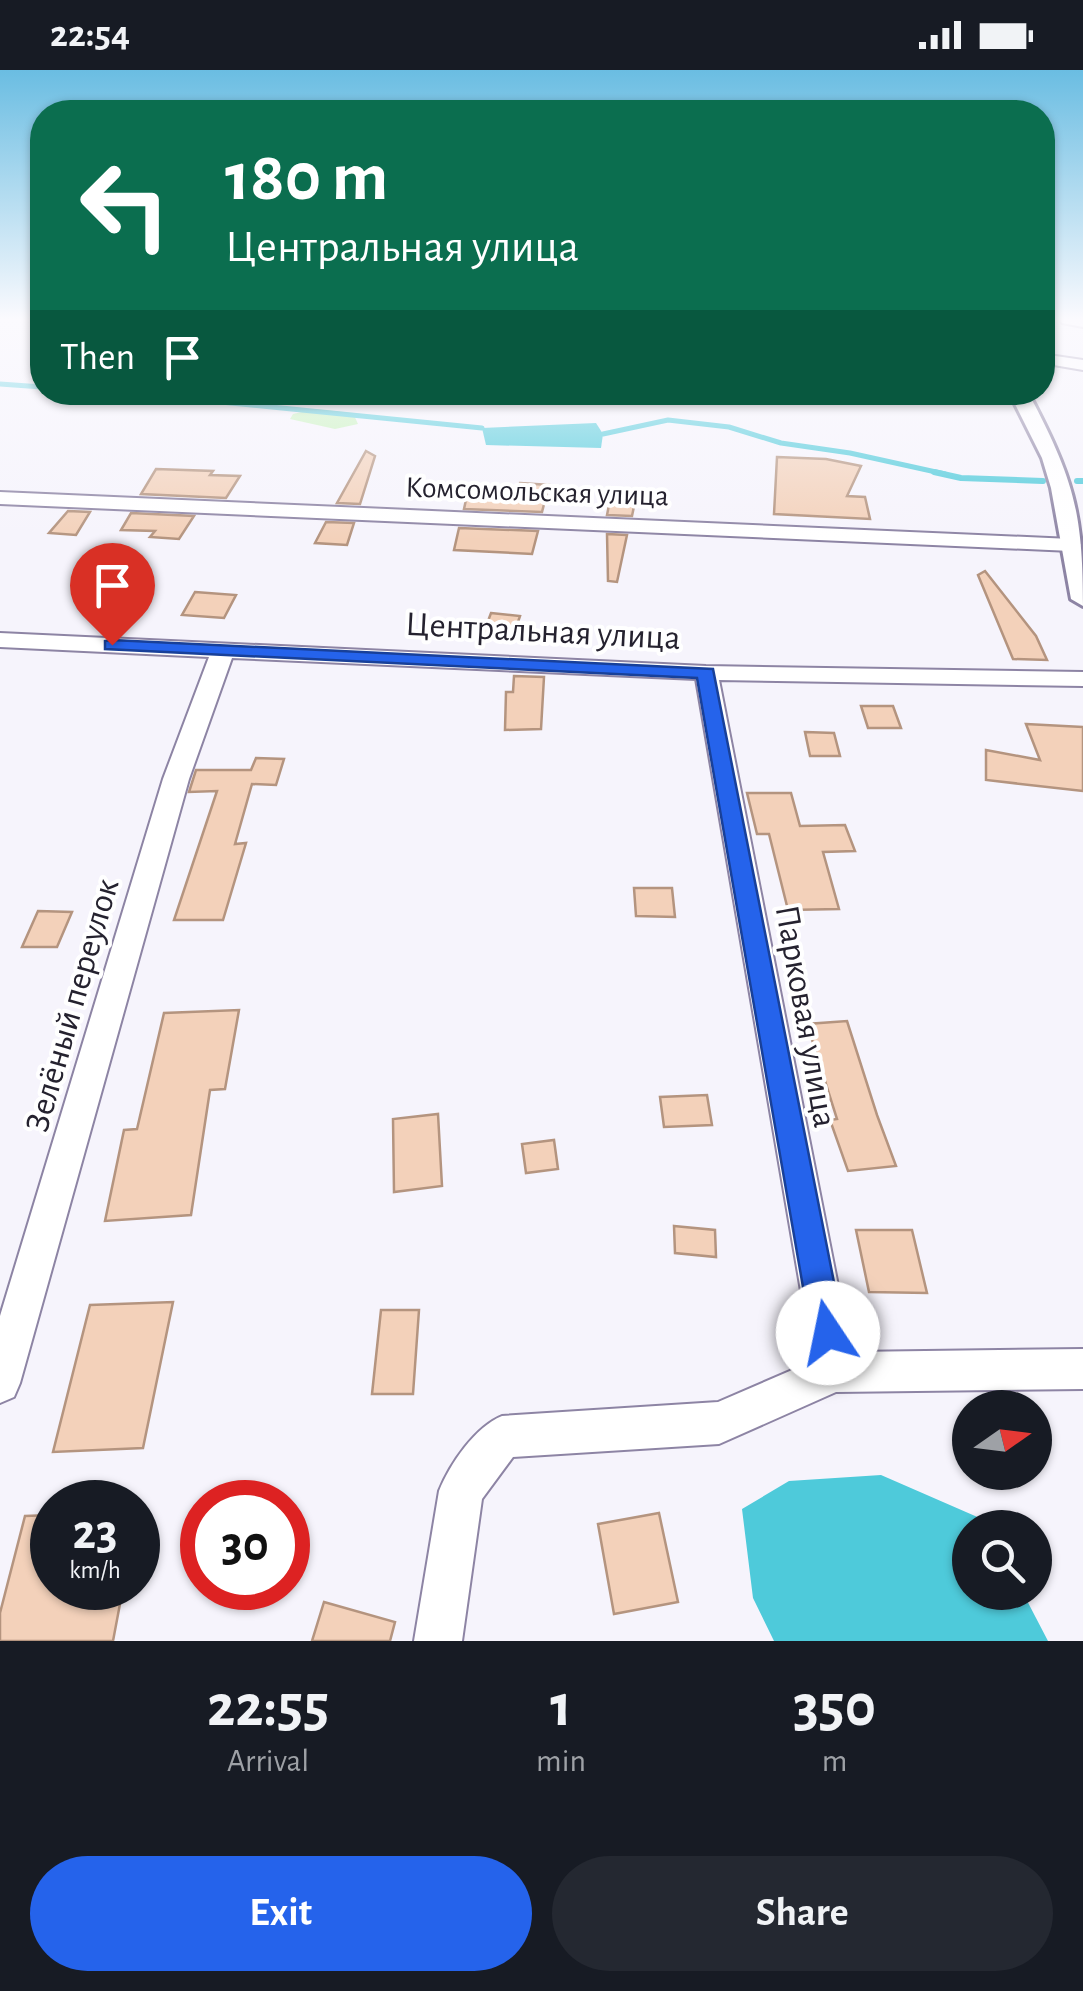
<!DOCTYPE html>
<html lang="en">
<head>
<meta charset="utf-8">
<style>
	:root { --surface:#171b24; --page:#242831; --text:#f1f3f6; --muted:#9ea1a6; --accent:#2563eb }
	body { margin:0; font-family:"Alegreya Sans",sans-serif; background:var(--page); color:var(--text); height:100vh; display:flex; flex-direction:column; font-size:38px; white-space:nowrap }
	* { box-sizing:border-box; margin:0 }
	p { font-size:32px; color:var(--muted) }
	.icon { flex:none; width:55px; height:55px; fill:none; stroke:currentColor; stroke-width:2; stroke-linecap:round; stroke-linejoin:round }
	.map { position:relative; height:1571px; overflow:hidden }
	.side { display:flex; flex-direction:column; background:var(--surface); flex:1 }
	.side>* { flex:none }
	.hud { position:absolute; left:30px; top:30px; width:1025px; height:305px; border-radius:40px; box-shadow:0 2px 8px #0004; background:#0b6e4f; color:#fff; overflow:hidden }
	.needle { width:65px; rotate:76deg }
	.tools { position:absolute; left:952px; top:1320px; display:grid; gap:20px }
	.tools a { display:grid; place-items:center; width:100px; height:100px; border-radius:50%; background:var(--surface); box-shadow:0 2px 8px #0004; font-size:50px }
	.speed { position:absolute; left:30px; top:1410px; display:flex; gap:20px; font-size:50px; font-weight:700; text-align:center }
	.speed>* { display:grid; place-content:center; width:130px; height:130px; border-radius:50%; background:var(--surface); box-shadow:0 2px 8px #0004; line-height:1 }
	.speed small { font-size:25px; font-weight:400 }
	.speed .limit { border:15px solid #d22; background:#fff; color:#111 }
	.pin { position:absolute; display:grid; place-items:center; width:85px; height:85px; color:#fff; margin:-102px -42px; border-radius:50% 50% 50% 0; rotate:-45deg; box-shadow:0 0 10px #0007 }
	.pin .icon { rotate:45deg }
	.me { position:absolute; width:110px; margin:-55px; rotate:349deg; stroke-linejoin:round; filter:drop-shadow(0 0 8px #0008) }
	.turn { display:flex; align-items:center; gap:35px; height:210px; padding:0 30px; font-size:45px }
	.turn .icon { width:130px; height:130px; stroke-width:2.5 }
	.turn b { display:block; font-size:70px; line-height:85px }
	.then { display:flex; align-items:center; height:95px; padding:0 30px; background:#0003; gap:20px; font-size:38px }
	.eta { display:flex; justify-content:space-evenly; align-items:center; height:170px; text-align:center }
	.eta b { font-size:60px; font-weight:700; line-height:70px }
	.action { display:flex; gap:20px; margin-top:auto; padding:20px 30px }
	.action a { flex:1; height:115px; border-radius:60px; background:var(--accent); color:#fff; font-size:40px; font-weight:700; line-height:115px; text-align:center }
	.action a+a { background:var(--page); color:var(--text) }
	.status { display:flex; justify-content:space-between; align-items:center; height:70px; padding:0 50px; background:var(--surface); direction:ltr }
	.status svg { height:28px; fill:currentColor }
	.map>svg:first-child { display:block }
</style>
</head>
<body>
<div class="status"><b>22:54</b><svg viewBox="0 0 49 12"><path d="M0 12V9h3v3zM5 12V6h3v6zM10 12V3h3v9zM15 12V0h3v12zM26 1h20v11H26zM47 4h2v5h-2z"/></svg></div>
<div class="map">
<svg width="1083" height="1571" viewBox="0 0 1083 1571">
	<rect width="100%" height="100%" fill="#f6f4fc"/>
	<polygon fill="#c4f2b8" points="315,339 353,343 358,354 335,359 290,349 293,344"/>
	<g fill="#4ecada">
		<polygon points="596,353 603,364 601,378 486,375 482,358"/>
		<polygon points="881,1405 982,1449 987,1457 970,1458 970,1522 1023,1523 1048,1571 774,1571 753,1528 742,1439 789,1411"/>
	</g>
	<g fill="none" stroke-linecap="round" stroke-linejoin="round">
		<g stroke="#4ecada" stroke-width="5">
			<polyline points="0,314 42,317"/>
			<polyline points="120,322 482,358"/>
			<polyline points="603,364 668,350 729,357 781,373 850,383 945,404"/>
		</g>
		<g stroke="#4ecada" stroke-width="6">
			<polyline points="934,402 961,408 1043,411"/>
			<polyline points="1077,411 1083,411"/>
		</g>
	</g>
	<g fill="#f3d1ba" stroke="#b4947f" stroke-width="2.5">
		<polygon points="366,381 375,386 360,434 337,433"/>
		<polygon points="777,387 826,389 861,396 847,426 865,427 870,449 774,444"/>
		<polygon points="156,399 213,401 210,405 240,406 226,428 141,424"/>
		<polygon points="520,413 549,415 542,442 464,439 469,416 518,421"/>
		<polygon points="612,420 637,422 632,446 607,445"/>
		<polygon points="68,441 90,442 76,465 49,463"/>
		<polygon points="131,443 194,446 179,469 150,467 155,461 121,460"/>
		<polygon points="326,452 354,453 347,475 315,473"/>
		<polygon points="459,458 538,461 532,484 454,480"/>
		<polygon points="607,464 627,465 617,512 608,511"/>
		<polygon points="985,501 1036,566 1047,590 1013,589 978,505"/>
		<polygon points="195,522 236,525 224,548 182,545"/>
		<polygon points="491,543 520,546 512,570 482,567"/>
		<polygon points="514,606 544,607 541,659 505,660 506,622 513,622"/>
		<polygon points="861,636 893,636 901,658 868,658"/>
		<polygon points="1026,654 1083,657 1083,721 986,710 986,680 1040,690"/>
		<polygon points="805,662 834,663 840,686 810,686"/>
		<polygon points="256,688 284,689 276,715 252,714 235,774 246,773 223,850 174,850 217,721 189,722 196,700 251,700"/>
		<polygon points="747,723 791,723 800,756 845,755 855,781 823,782 839,839 788,840 769,764 757,764"/>
		<polygon points="634,818 672,818 675,847 636,846"/>
		<polygon points="38,841 72,842 57,877 22,877"/>
		<polygon points="239,940 225,1019 210,1020 191,1145 105,1151 124,1060 137,1059 164,943"/>
		<polygon points="847,951 877,1045 896,1096 848,1101 830,1050 837,1049 807,954"/>
		<polygon points="707,1025 712,1055 664,1057 660,1027"/>
		<polygon points="438,1044 442,1116 394,1122 393,1049"/>
		<polygon points="554,1070 558,1099 526,1103 522,1074"/>
		<polygon points="674,1156 715,1160 716,1187 675,1183"/>
		<polygon points="856,1160 912,1160 927,1223 869,1222"/>
		<polygon points="173,1232 143,1378 53,1382 90,1235"/>
		<polygon points="381,1240 419,1240 413,1324 372,1324"/>
		<polygon points="659,1443 678,1532 614,1544 598,1454"/>
		<polygon points="52,1445 52,1518 123,1518 113,1571 0,1571 0,1543 25,1446"/>
		<polygon points="324,1532 395,1552 390,1571 312,1571"/>
	</g>
	<g fill="none" stroke-linecap="round" stroke-linejoin="round">
		<g stroke="#8d84a4" stroke-width="4">
			<g id="minor">
				<polygon points="1060,250 1083,250 1083,257 1062,253"/>
				<polygon points="1042,284 1083,290 1083,300 1042,293"/>
				<polygon points="0,422 1071,469 1081,475 1071,481 0,434"/>
				<path d="M0,563L706,596L1083,602V616L719,610L851,1282L1083,1279V1319L836,1322L719,1374L513,1387L482,1429L462,1571H414L439,1421C450,1394 475,1357 502,1346L718,1332L813,1291L696,609L232,588L189,709L20,1313L14,1327L0,1333V1246L163,709L209,587L0,577Z"/>
			</g>
		</g>
		<g stroke="#8d84a4" stroke-width="6">
			<path id="tertiary" d="M1009,322H1028C1073,408 1083,440 1083,536L1071,529L1051,418L1042,388Z"/>
		</g>
		<use href="#minor" fill="#fff" fill-rule="evenodd"/>
		<use href="#tertiary" fill="#fff" fill-rule="evenodd"/>
	</g>
	<linearGradient id="sky" x2="0" y2="1"><stop stop-color="#6abde2"/><stop offset="0.53" stop-color="#fbfafe"/><stop offset="1" stop-color="#fbfafe" stop-opacity="0"/></linearGradient>
	<rect width="1083" height="470" fill="url(#sky)"/>
	<polygon fill="#2563eb" stroke="#184099" stroke-width="2.5" points="112,570 713,599 844,1263 839,1275 828,1280 816,1275 811,1263 697,608 105,579 105,571"/>
	<g text-anchor="middle" stroke-width="8" stroke-linejoin="round" paint-order="stroke">
		<g font-size="30" fill="#25222f" stroke="#fff">
			<text transform="translate(537 421) rotate(2)" y="10">Комсомольская улица</text>
		</g>
		<g font-size="35" fill="#25222f" stroke="#fff">
			<text transform="translate(543 560) rotate(3)" y="12">Центральная улица</text>
			<text transform="translate(71 935) rotate(-74)" y="12">Зелёный переулок</text>
			<text transform="translate(807 946) rotate(80)" y="12">Парковая улица</text>
		</g>
	</g>
</svg>
<div class="tools">
<a><svg class="needle" viewBox="-14 -14 28 28"><path d="M0-13l5 13h-10z" fill="#e53935"/><path d="M0 13l5-13h-10z" fill="#9ea1a6"/></svg></a>
<a><svg class="icon" aria-label="search" viewBox="0 0 24 24"><circle cx="10" cy="10" r="6"/><path d="M15 15l6 6"/></svg></a>
</div>
<div class="speed"><div>23<small>km/h</small></div><div class="limit">30</div></div>
<div class="pin" style="left:112px;top:575px;background:#d93025"><svg class="icon" aria-label="arrive" viewBox="0 0 24 24"><path d="M6 21V4h12l-3 4 3 4H6"/></svg></div>
<svg class="me" style="left:828px;top:1263px" viewBox="-20 -20 40 40"><circle r="19" fill="#fff"/><path d="M0-13L10 11 0 6-10 11z" fill="#2563eb"/></svg>
<div class="hud">
<div class="turn"><svg class="icon" aria-label="left" viewBox="0 0 24 24"><path d="M17 20v-9H6M10 6l-5 5 5 5"/></svg><div><b>180 m</b>Центральная улица</div></div>
<div class="then">Then<svg class="icon" aria-label="arrive" viewBox="0 0 24 24"><path d="M6 21V4h12l-3 4 3 4H6"/></svg></div>
</div>
</div>
<section class="side">
<div class="eta">
<div><b>22:55</b><p>Arrival</p></div>
<div><b>1</b><p>min</p></div>
<div><b>350</b><p>m</p></div>
</div>
<div class="action"><a>Exit</a><a>Share</a></div>
</section>
</body>
</html>
